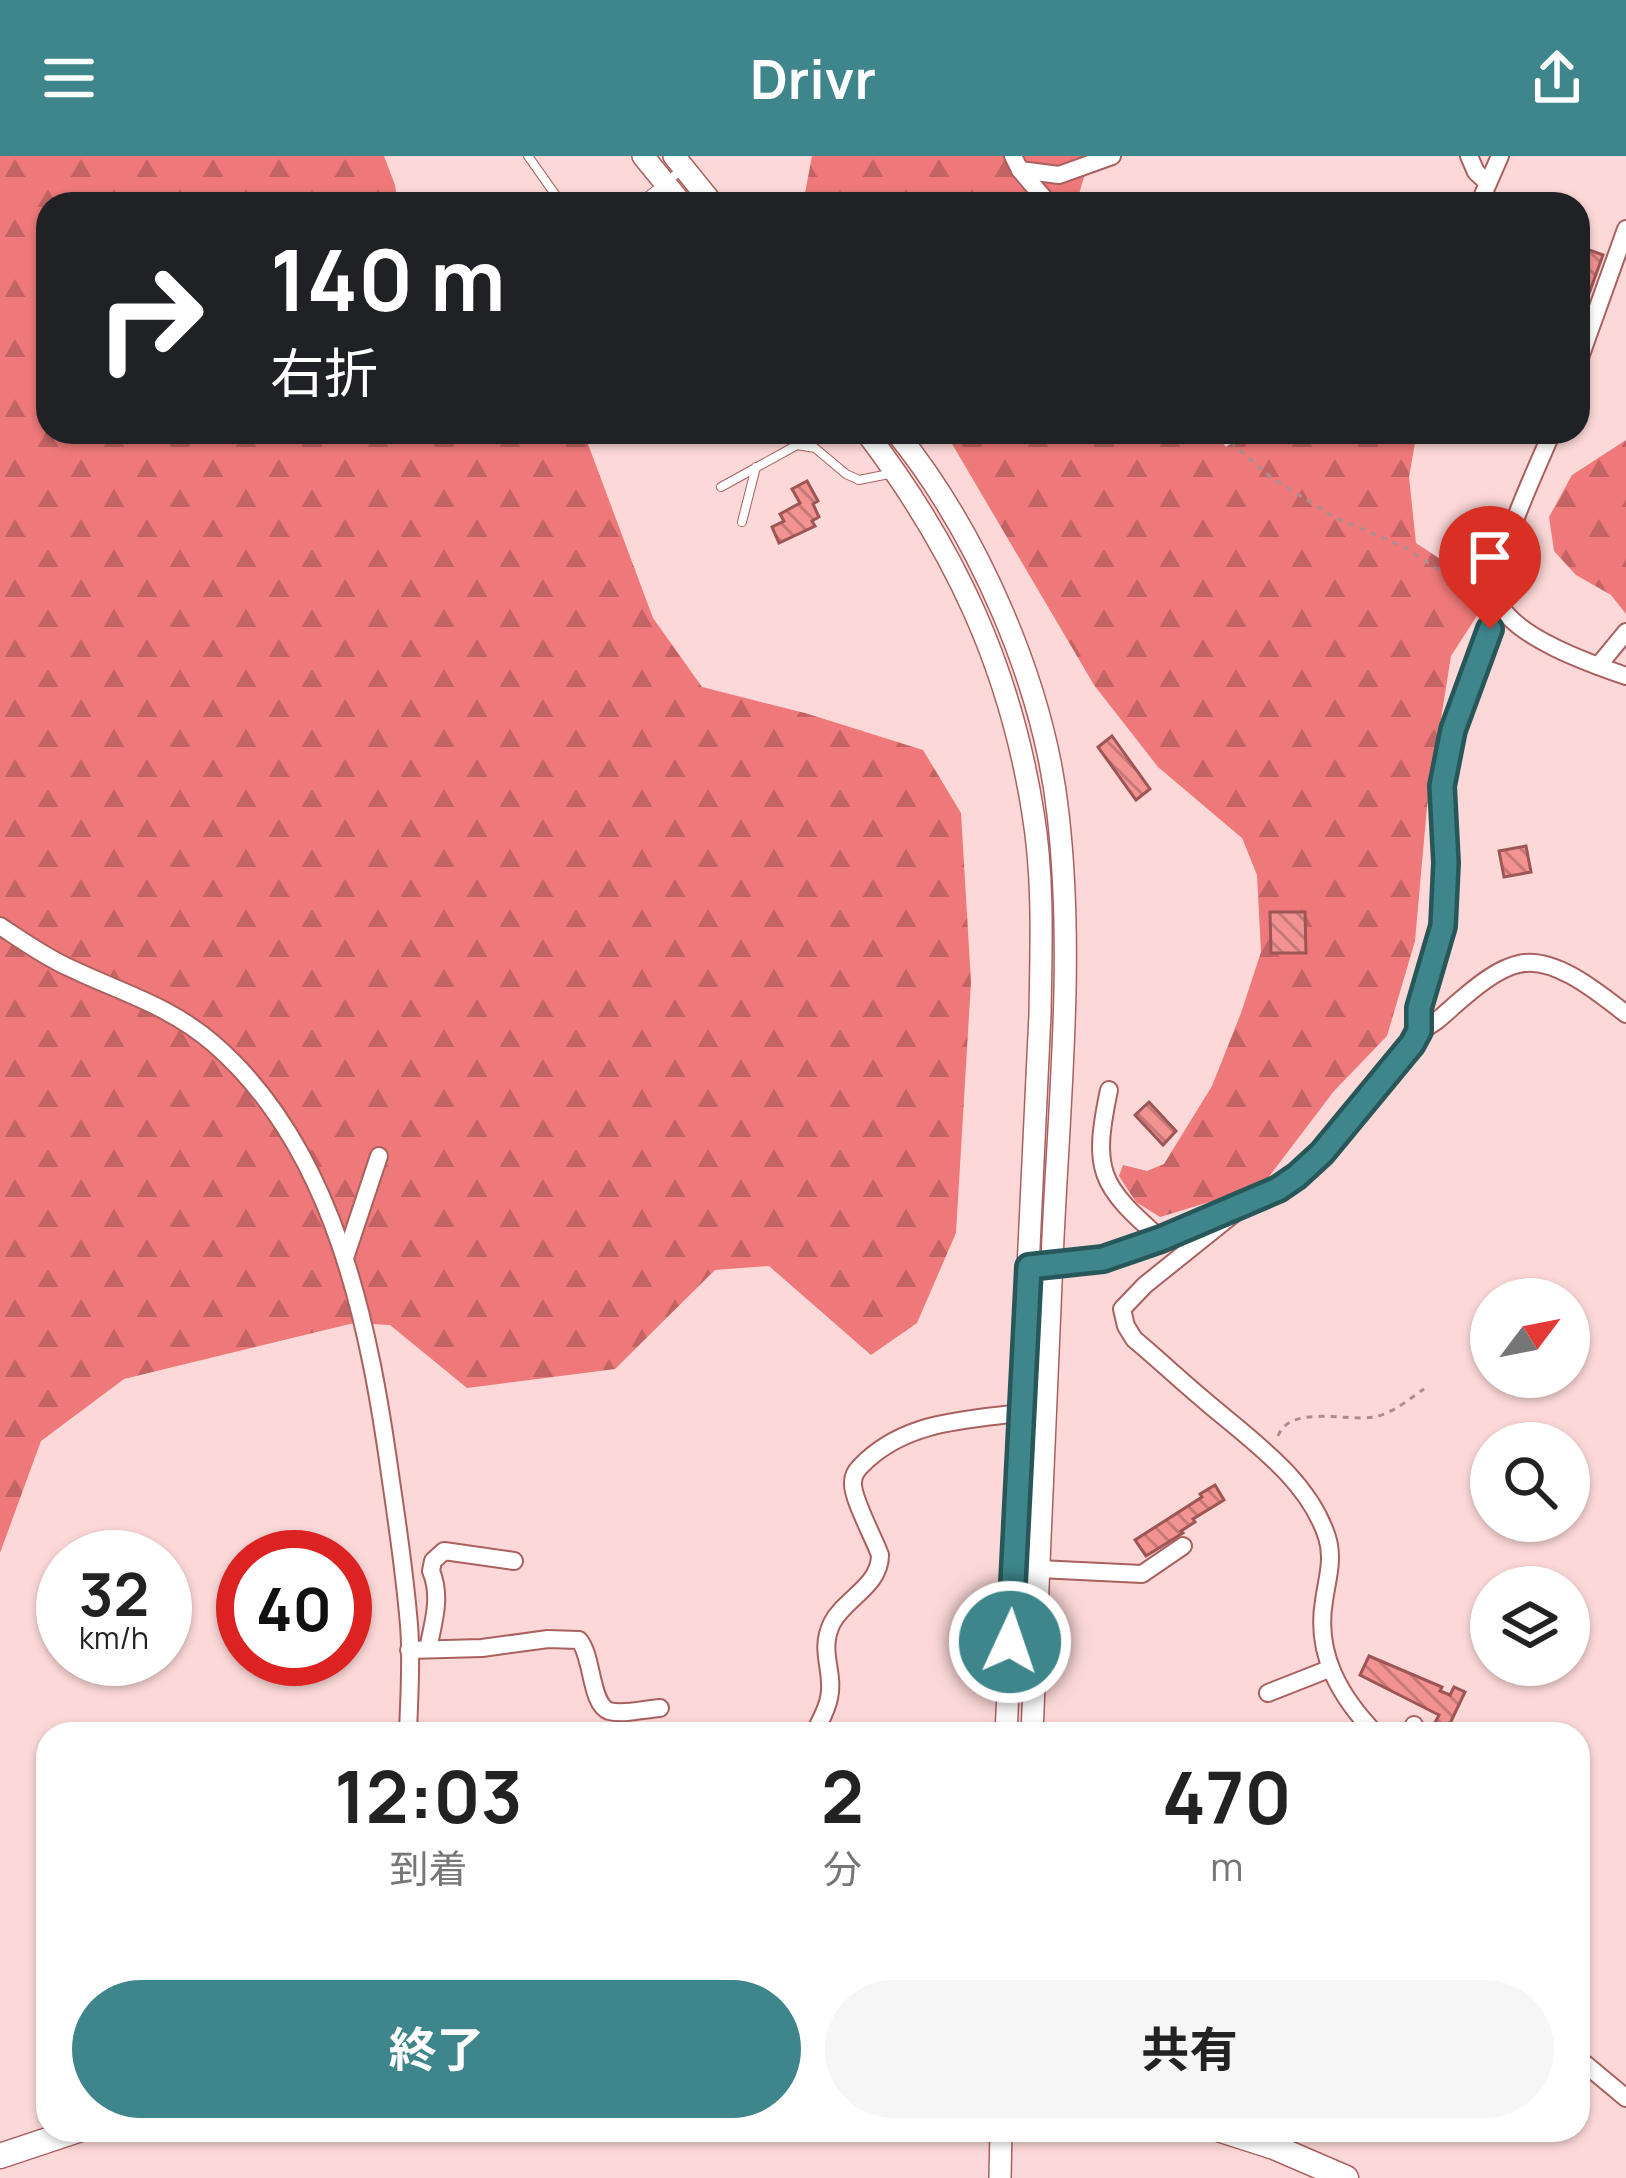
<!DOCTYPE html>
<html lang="ja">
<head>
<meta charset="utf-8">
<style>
	:root { --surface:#fff; --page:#f6f6f6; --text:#222; --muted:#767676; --accent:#3e868b }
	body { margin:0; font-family:Manrope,"Noto Sans JP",sans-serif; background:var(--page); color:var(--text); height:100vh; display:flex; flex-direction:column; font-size:45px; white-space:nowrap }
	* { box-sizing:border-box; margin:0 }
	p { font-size:39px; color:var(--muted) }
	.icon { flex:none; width:66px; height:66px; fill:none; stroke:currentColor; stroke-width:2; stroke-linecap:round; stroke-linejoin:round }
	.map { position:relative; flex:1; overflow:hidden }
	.details { position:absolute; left:36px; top:1566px; width:1554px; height:420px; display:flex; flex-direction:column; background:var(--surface); border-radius:36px; box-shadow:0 3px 9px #0004 }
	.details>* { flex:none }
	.top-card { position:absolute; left:36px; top:36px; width:1554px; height:252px; border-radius:36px; box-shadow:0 3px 9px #0004; background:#202124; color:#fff; overflow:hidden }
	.needle { width:78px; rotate:58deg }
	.controls { position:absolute; left:1470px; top:1122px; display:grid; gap:24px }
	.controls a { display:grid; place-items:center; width:120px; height:120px; border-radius:50%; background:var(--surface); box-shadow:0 3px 9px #0004; font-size:60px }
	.speed { position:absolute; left:36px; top:1374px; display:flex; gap:24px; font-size:60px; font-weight:700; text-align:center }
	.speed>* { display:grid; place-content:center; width:156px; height:156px; border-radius:50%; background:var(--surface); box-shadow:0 3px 9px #0004; line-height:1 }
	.speed small { font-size:30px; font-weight:400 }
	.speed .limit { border:18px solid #d22; background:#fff; color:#111 }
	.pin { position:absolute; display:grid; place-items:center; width:102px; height:102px; color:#fff; margin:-123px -51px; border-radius:50% 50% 50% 0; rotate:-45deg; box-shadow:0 0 12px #0007 }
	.pin .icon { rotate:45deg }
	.me { position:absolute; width:132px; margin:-66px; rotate:3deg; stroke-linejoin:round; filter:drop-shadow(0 0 9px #0008) }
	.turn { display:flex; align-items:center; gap:42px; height:252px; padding:0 36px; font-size:54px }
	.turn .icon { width:156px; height:156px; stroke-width:2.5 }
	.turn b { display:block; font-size:84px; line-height:102px }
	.eta { display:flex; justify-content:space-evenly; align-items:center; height:204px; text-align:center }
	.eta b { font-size:72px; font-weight:700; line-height:84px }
	.cta { display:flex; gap:24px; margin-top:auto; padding:24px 36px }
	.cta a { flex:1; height:138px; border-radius:72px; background:var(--accent); color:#fff; font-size:48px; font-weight:700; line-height:138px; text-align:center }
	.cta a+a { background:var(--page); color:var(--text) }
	header { display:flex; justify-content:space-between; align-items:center; height:156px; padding:0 36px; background:var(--accent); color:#fff; font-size:54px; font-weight:700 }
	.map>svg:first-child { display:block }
</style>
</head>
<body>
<header><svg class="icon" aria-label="menu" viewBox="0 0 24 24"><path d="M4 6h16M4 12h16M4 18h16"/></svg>Drivr<svg class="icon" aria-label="share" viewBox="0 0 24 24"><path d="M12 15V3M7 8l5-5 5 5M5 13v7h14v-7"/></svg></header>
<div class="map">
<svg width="1626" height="2022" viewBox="0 0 1626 2022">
	<defs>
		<pattern id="forest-firs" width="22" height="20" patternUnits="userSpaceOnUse" patternTransform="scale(3)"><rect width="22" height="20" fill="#ef797a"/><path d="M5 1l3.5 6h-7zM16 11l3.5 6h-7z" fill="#c46364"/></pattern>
		<pattern id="building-back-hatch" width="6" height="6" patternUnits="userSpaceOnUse" patternTransform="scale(3)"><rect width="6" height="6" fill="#f29392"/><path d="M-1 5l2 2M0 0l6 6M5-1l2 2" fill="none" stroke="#c67877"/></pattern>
	</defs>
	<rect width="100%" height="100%" fill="#fcd9d8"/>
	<g fill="url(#forest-firs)">
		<polygon points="0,0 384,0 395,29 398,48 48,48 48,276 580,276 585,280 653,462 702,531 805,557 923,594 961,657 971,826 956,1077 917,1167 871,1199 769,1110 715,1114 615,1213 467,1232 390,1169 354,1167 124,1223 41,1285 0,1397"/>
		<polygon points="812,0 1086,0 1087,11 1076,48 803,48"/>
		<polygon points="945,276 1214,276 1226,291 1248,276 1417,276 1409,321 1416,387 1481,430 1482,452 1451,500 1427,651 1415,785 1387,880 1334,935 1268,1022 1252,1033 1160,1061 1136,1046 1119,1020 1123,1009 1147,1015 1164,1008 1212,930 1241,857 1261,796 1257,719 1242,682 1158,611 1094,529"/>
		<polygon points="1626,284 1626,458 1611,439 1576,419 1554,395 1549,361 1572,319"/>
	</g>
	<g fill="url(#building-back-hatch)" stroke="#9e5555" stroke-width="3">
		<polygon points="1578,90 1603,99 1578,168"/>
		<polygon points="807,325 818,345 813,348 819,361 812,365 815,370 779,387 772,371 784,365 780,358 800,347 792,333"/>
		<polygon points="1112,580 1150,633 1136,644 1098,591"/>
		<polygon points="1526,690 1531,716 1504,721 1499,695"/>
		<polygon points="1270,756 1305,756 1306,797 1271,797"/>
		<polygon points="1149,946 1176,975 1163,989 1135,959"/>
		<polygon points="1215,1329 1224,1344 1193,1363 1195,1366 1181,1375 1183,1377 1146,1400 1135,1384 1202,1341 1200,1338"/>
		<polygon points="1369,1500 1442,1531 1440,1535 1450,1539 1454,1531 1465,1536 1445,1578 1429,1578 1439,1559 1435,1557 1360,1519"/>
	</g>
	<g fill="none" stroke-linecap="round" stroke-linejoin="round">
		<g stroke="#aa605f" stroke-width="10">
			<g id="service">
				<polyline points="528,0 562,48"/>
				<polyline points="638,48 684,12"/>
				<polyline points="721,331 797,289 815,292 846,318 859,324 889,318"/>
				<polyline points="742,366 756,311"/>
			</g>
		</g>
		<g stroke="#aa605f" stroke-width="20">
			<g id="minor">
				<polyline points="1013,0 1020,14 1049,48"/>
				<polyline points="1469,0 1476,16 1488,27"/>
				<polyline points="1020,14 1059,19 1112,0"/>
				<polyline points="1479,48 1500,0"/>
				<polyline points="1578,207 1626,73"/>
				<path d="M1552,276C1539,308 1486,417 1498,445C1513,481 1591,508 1626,520"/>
				<polyline points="1598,510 1626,476"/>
				<path d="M0,770C23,785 45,801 70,812C122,837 169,849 214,888C336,994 370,1173 391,1325C398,1372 405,1421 409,1469C412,1505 409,1542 408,1578"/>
				<path d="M1419,875C1437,868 1448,854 1463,842C1478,829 1499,812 1519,808C1554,799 1600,838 1626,858"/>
				<path d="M1109,934C1092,1015 1099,1029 1161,1083"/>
				<path d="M1236,1056L1145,1129L1122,1153L1126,1170L1134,1183C1158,1203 1180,1224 1204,1244C1249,1283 1308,1322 1327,1381C1334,1403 1327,1423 1324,1445C1315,1498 1340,1541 1376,1578"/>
				<polyline points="345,1102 379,1000"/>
				<path d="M1029,1111L1103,1103L1161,1083L1278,1033L1297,1020L1322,997L1412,888C1420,873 1417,860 1421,844C1434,796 1446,760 1446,709C1446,681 1440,653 1443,626C1451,564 1475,507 1500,451"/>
				<polyline points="1039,1413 1142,1418 1183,1390"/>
				<path d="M428,1493C433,1467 442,1441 431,1415L433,1405L444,1395L514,1405"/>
				<path d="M409,1494L482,1492L548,1483L579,1484C593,1500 590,1548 609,1555C623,1559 645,1553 660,1552"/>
				<polyline points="1268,1537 1329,1513"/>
				<polyline points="1414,1569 1414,1578"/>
				<path d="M814,1578C819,1567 827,1554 829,1542C835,1515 818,1496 832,1467C845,1442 880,1430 880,1399C874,1382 852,1342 853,1327C853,1316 860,1311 867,1304C910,1265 966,1264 1020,1257"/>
				<polyline points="1578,1902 1626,1942"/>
			</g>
		</g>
		<g stroke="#aa605f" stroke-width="24">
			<g id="tertiary">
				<polyline points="643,0 682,48"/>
				<polyline points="674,0 713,48"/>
				<path d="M866,276C955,393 1010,511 1033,657C1044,723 1041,792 1040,858L1006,1578"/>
				<path d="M896,276C978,377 1044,528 1058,658C1075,805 1058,957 1052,1104C1044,1262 1039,1420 1032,1578"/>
				<polyline points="1000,2022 1001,1974"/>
			</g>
		</g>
		<g stroke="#aa605f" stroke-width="27">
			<g id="secondary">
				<polyline points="1221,1974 1274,1991 1346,2022"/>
				<polyline points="0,2000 78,1974"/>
			</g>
		</g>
		<g stroke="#b08d8d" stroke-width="3" stroke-dasharray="6 6" stroke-linecap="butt">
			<polyline points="1224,276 1229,285 1272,322 1334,361 1406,392 1477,440"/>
			<path d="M1278,1280C1290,1248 1348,1266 1374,1261C1392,1258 1409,1243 1424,1233"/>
		</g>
		<use href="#service" stroke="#fff" stroke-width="8"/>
		<use href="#minor" stroke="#fff" stroke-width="16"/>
		<use href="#tertiary" stroke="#fff" stroke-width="21"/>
		<use href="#secondary" stroke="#fff" stroke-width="24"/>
	</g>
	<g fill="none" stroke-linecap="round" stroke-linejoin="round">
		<g stroke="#28575a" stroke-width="30">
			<polyline id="route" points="1010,1486 1029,1111 1103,1103 1161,1083 1278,1033 1297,1020 1322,997 1412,888 1419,875 1419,852 1443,770 1446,707 1442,630 1453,574 1490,473"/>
		</g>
		<use href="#route" stroke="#3e868b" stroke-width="21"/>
	</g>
</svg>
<div class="controls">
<a><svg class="needle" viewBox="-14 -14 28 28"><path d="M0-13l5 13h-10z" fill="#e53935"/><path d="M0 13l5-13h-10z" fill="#767676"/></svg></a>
<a><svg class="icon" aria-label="search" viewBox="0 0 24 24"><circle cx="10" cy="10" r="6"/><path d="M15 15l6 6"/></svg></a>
<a><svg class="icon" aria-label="layers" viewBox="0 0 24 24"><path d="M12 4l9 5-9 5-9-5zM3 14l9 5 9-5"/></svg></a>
</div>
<div class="speed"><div>32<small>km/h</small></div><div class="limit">40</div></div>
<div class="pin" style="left:1490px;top:473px;background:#d93025"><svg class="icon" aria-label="arrive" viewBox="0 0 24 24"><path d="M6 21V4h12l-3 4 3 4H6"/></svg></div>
<svg class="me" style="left:1010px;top:1486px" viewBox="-20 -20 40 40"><circle r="17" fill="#3e868b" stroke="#fff" stroke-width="3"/><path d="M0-11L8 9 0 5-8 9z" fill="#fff"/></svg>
<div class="top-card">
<div class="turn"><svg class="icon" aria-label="right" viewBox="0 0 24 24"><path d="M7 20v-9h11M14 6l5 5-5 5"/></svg><div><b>140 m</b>右折</div></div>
</div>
<section class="details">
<div class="eta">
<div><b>12:03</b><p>到着</p></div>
<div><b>2</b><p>分</p></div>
<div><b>470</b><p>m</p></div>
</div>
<div class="cta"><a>終了</a><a>共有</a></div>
</section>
</div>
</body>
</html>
